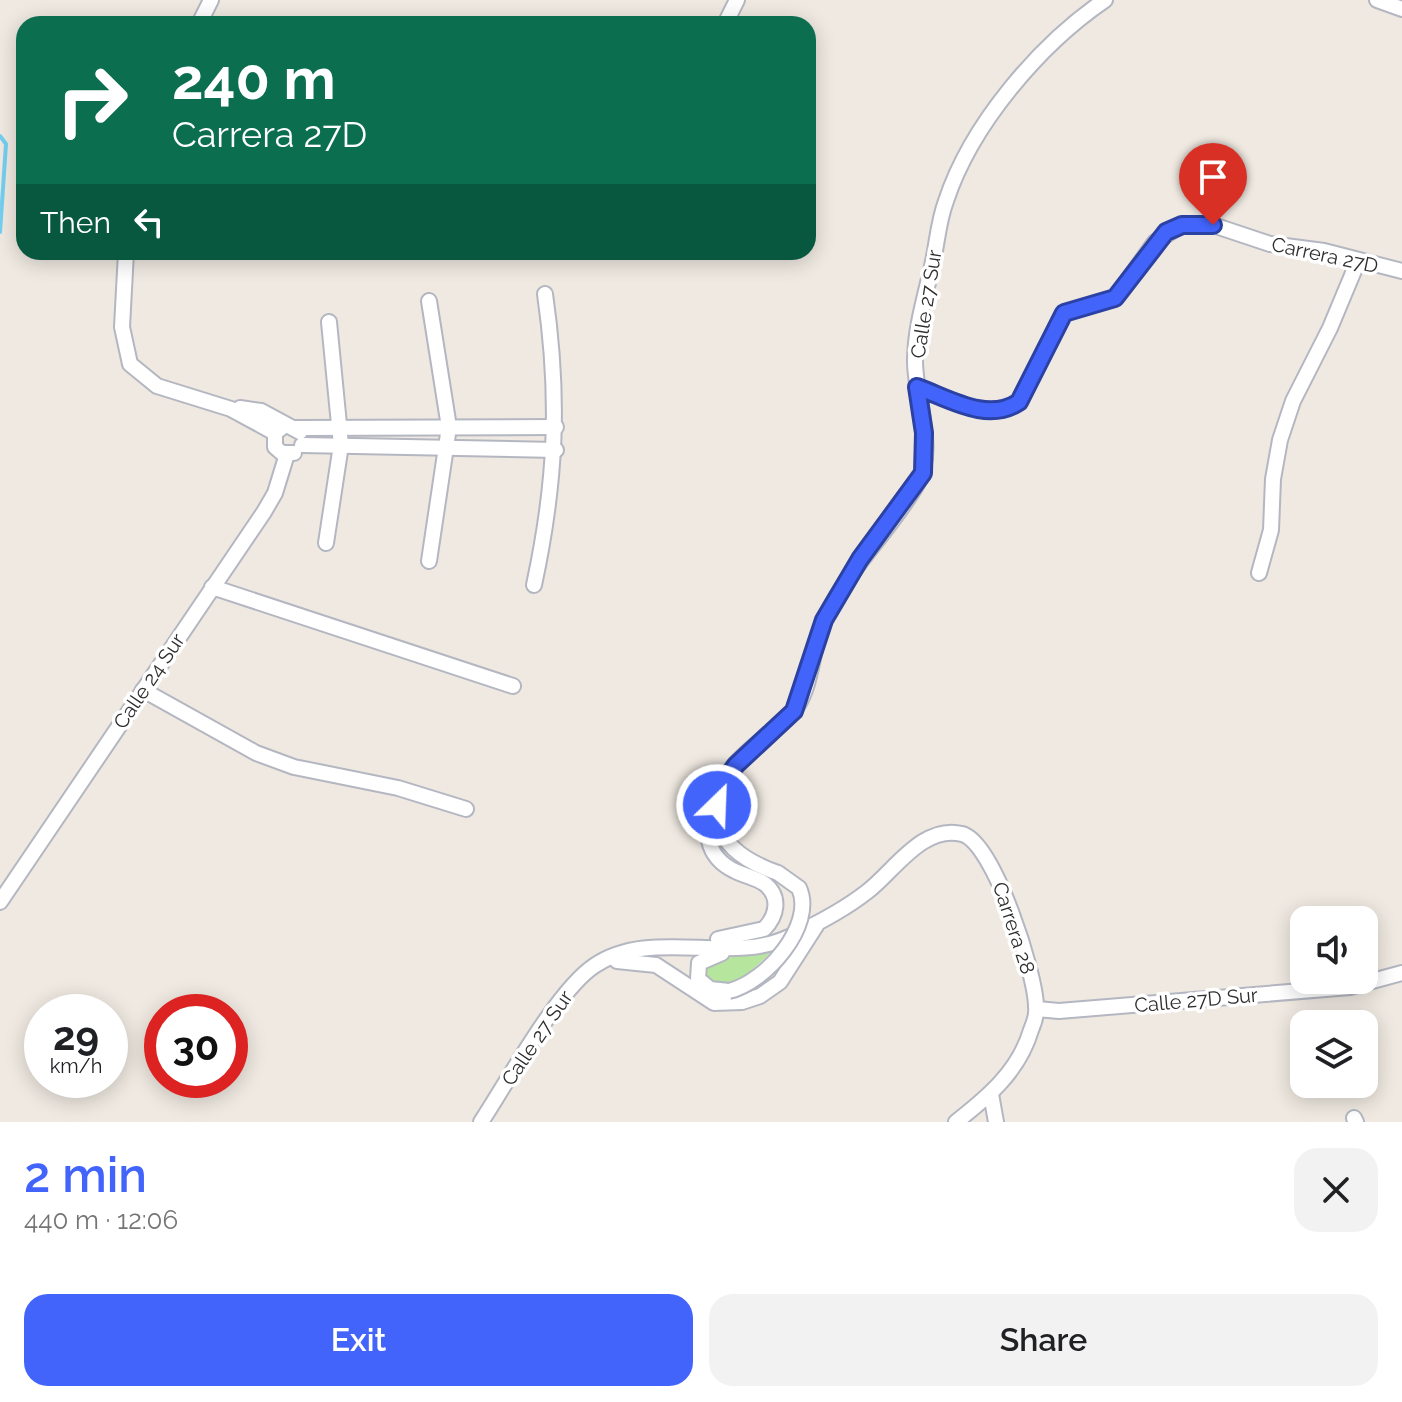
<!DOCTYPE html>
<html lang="en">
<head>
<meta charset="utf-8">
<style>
	:root { --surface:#fff; --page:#f2f2f2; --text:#202124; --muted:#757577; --accent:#4264fb }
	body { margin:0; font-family:Raleway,sans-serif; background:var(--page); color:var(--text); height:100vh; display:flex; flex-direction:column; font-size:30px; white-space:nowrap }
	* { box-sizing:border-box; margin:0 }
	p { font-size:26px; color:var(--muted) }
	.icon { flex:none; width:44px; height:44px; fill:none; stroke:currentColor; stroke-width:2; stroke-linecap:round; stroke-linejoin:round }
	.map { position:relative; height:1122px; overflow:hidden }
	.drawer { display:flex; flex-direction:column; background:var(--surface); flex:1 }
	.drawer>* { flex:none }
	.guide { position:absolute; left:16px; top:16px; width:800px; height:244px; border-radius:24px; box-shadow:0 4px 20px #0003; background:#0b6e4f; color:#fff; overflow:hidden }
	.fabs { position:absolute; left:1290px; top:906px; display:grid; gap:16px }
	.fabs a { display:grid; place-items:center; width:88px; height:88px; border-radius:16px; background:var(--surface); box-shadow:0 4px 20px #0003; font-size:40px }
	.speed { position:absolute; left:24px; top:994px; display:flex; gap:16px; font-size:40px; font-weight:700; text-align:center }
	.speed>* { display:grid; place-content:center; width:104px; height:104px; border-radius:50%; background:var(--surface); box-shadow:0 4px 20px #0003; line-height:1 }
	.speed small { font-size:20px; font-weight:400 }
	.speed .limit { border:12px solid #d22; background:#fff; color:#111 }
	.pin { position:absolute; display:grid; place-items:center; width:68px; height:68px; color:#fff; margin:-82px -34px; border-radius:50% 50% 50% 0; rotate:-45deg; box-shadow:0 0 8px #0007 }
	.pin .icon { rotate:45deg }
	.me { position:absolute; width:88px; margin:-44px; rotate:24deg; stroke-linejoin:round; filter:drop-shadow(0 0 6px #0008) }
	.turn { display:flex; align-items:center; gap:28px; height:168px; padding:0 24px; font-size:36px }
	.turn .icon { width:104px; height:104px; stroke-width:2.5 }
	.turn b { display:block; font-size:56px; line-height:68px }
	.then { display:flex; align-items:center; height:76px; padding:0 24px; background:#0003; gap:16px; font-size:30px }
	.round { display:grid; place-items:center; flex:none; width:84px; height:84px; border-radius:24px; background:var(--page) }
	.head { display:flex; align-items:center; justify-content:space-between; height:136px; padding:0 24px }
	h1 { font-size:48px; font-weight:600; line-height:60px; color:var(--accent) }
	.action { display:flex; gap:16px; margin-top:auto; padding:16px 24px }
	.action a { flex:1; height:92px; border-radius:24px; background:var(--accent); color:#fff; font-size:32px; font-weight:600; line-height:92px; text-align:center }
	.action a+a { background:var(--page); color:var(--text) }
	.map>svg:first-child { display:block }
</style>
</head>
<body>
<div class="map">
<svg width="1402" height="1122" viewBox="0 0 1402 1122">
	<rect width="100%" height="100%" fill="#efe9e1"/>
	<polygon fill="#b6e59e" points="770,953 744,978 715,985 706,979 706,965 714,959"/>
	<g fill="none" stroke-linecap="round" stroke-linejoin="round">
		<polyline stroke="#75cff0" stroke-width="4" points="0,136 6,144 0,232"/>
		<g stroke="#b4b7c1" stroke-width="18">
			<g id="minor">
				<polyline points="1377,0 1402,9"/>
				<polyline points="199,24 211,0"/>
				<polyline points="725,24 737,0"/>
				<polyline points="126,252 122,327 130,364 157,386 231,409 275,433"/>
				<path d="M917,387C950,399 987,423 1019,402L1064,313L1115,298L1155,242L1182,225H1213L1270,244L1324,251L1402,271"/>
				<polyline points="240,408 261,411 300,432"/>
				<polyline points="284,426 275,433 275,447 282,453 294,453"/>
				<polyline points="296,428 556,427"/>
				<polyline points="302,445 556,450"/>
				<polyline points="326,543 341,445 329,322"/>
				<polyline points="429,561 449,427 429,301"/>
				<polyline points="1259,573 1271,530 1273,479 1280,440 1293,401 1330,328 1358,261"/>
				<path d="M534,585C556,483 560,398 545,294"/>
				<polyline points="212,587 513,686"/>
				<polyline points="143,690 256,753 294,767 398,788 466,809"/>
				<path d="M714,801C703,829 705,857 735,871C745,876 757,878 765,884C781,897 777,916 764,929L718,939"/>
				<path d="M778,873C744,861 714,843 717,802C720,762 769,739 793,712C813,688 811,648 824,620C847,570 888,533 916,486C938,451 915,400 915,361C915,329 925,297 932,266C937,245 938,222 946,201C971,125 1039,45 1105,0"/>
				<polyline points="0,902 264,512 275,493 287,454"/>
				<polyline points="722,953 699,963 698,979 710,989 729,991"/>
				<polyline points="617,961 656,965 714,1003 742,1002 760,996 780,982 816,926"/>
				<polyline points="1037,1009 1059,1011 1350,987 1402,973"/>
				<polyline points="991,1094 996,1122"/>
				<polyline points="1354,1118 1356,1122"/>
				<path d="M481,1122C508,1081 557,991 594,966C650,927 730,965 789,937C817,924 844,910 868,891C894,871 923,824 962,834C994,842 1036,975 1036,1007C1037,1014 1034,1023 1031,1030C1019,1071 988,1097 956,1122"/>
			</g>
		</g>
		<use href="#minor" stroke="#fff" stroke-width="14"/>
		<g stroke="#b4b7c1" stroke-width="18" stroke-linecap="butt">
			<path id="minor-bridge" d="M729,991C765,983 816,925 799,888L778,873"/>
		</g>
		<use href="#minor-bridge" stroke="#fff" stroke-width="14"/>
	</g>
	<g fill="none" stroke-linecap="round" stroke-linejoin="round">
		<g stroke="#2b41a3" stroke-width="20">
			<path id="route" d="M717,805L719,789L736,765L794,711L824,620L860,559L923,473L924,433L917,387C950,399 987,423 1019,402L1064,313L1115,298L1166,232L1182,225H1213"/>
		</g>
		<use href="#route" stroke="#4264fb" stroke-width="14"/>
	</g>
	<g text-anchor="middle" stroke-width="7" stroke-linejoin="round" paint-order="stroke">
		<g font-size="20" fill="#2e2e2e" stroke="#fff">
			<text transform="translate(1325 255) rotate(12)" y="7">Carrera 27D</text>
			<text transform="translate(926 304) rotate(-81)" y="7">Calle 27 Sur</text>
			<text transform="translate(149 681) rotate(-56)" y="7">Calle 24 Sur</text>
			<text transform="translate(1014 928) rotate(72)" y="7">Carrera 28</text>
			<text transform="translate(1196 1000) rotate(-5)" y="7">Calle 27D Sur</text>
			<text transform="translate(537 1038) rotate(-56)" y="7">Calle 27 Sur</text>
		</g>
	</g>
</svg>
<div class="fabs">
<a><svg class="icon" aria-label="sound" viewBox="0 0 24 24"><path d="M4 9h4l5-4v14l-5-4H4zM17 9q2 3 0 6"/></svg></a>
<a><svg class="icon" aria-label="layers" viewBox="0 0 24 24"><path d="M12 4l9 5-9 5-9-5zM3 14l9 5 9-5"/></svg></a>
</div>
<div class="speed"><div>29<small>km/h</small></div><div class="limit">30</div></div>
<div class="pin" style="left:1213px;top:225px;background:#d93025"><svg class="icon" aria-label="arrive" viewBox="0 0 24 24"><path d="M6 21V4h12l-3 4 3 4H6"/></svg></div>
<svg class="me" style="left:717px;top:805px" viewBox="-20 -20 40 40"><circle r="17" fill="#4264fb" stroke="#fff" stroke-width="3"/><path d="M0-11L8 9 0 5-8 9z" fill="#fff"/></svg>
<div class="guide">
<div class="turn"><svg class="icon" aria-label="right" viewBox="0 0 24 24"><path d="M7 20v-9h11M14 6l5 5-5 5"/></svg><div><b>240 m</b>Carrera 27D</div></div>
<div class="then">Then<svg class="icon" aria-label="left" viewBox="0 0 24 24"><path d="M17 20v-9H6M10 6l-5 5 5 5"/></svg></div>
</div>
</div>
<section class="drawer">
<div class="head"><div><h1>2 min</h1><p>440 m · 12:06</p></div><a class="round"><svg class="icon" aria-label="close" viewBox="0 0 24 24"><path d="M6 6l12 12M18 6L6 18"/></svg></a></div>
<div class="action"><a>Exit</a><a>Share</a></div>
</section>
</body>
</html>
